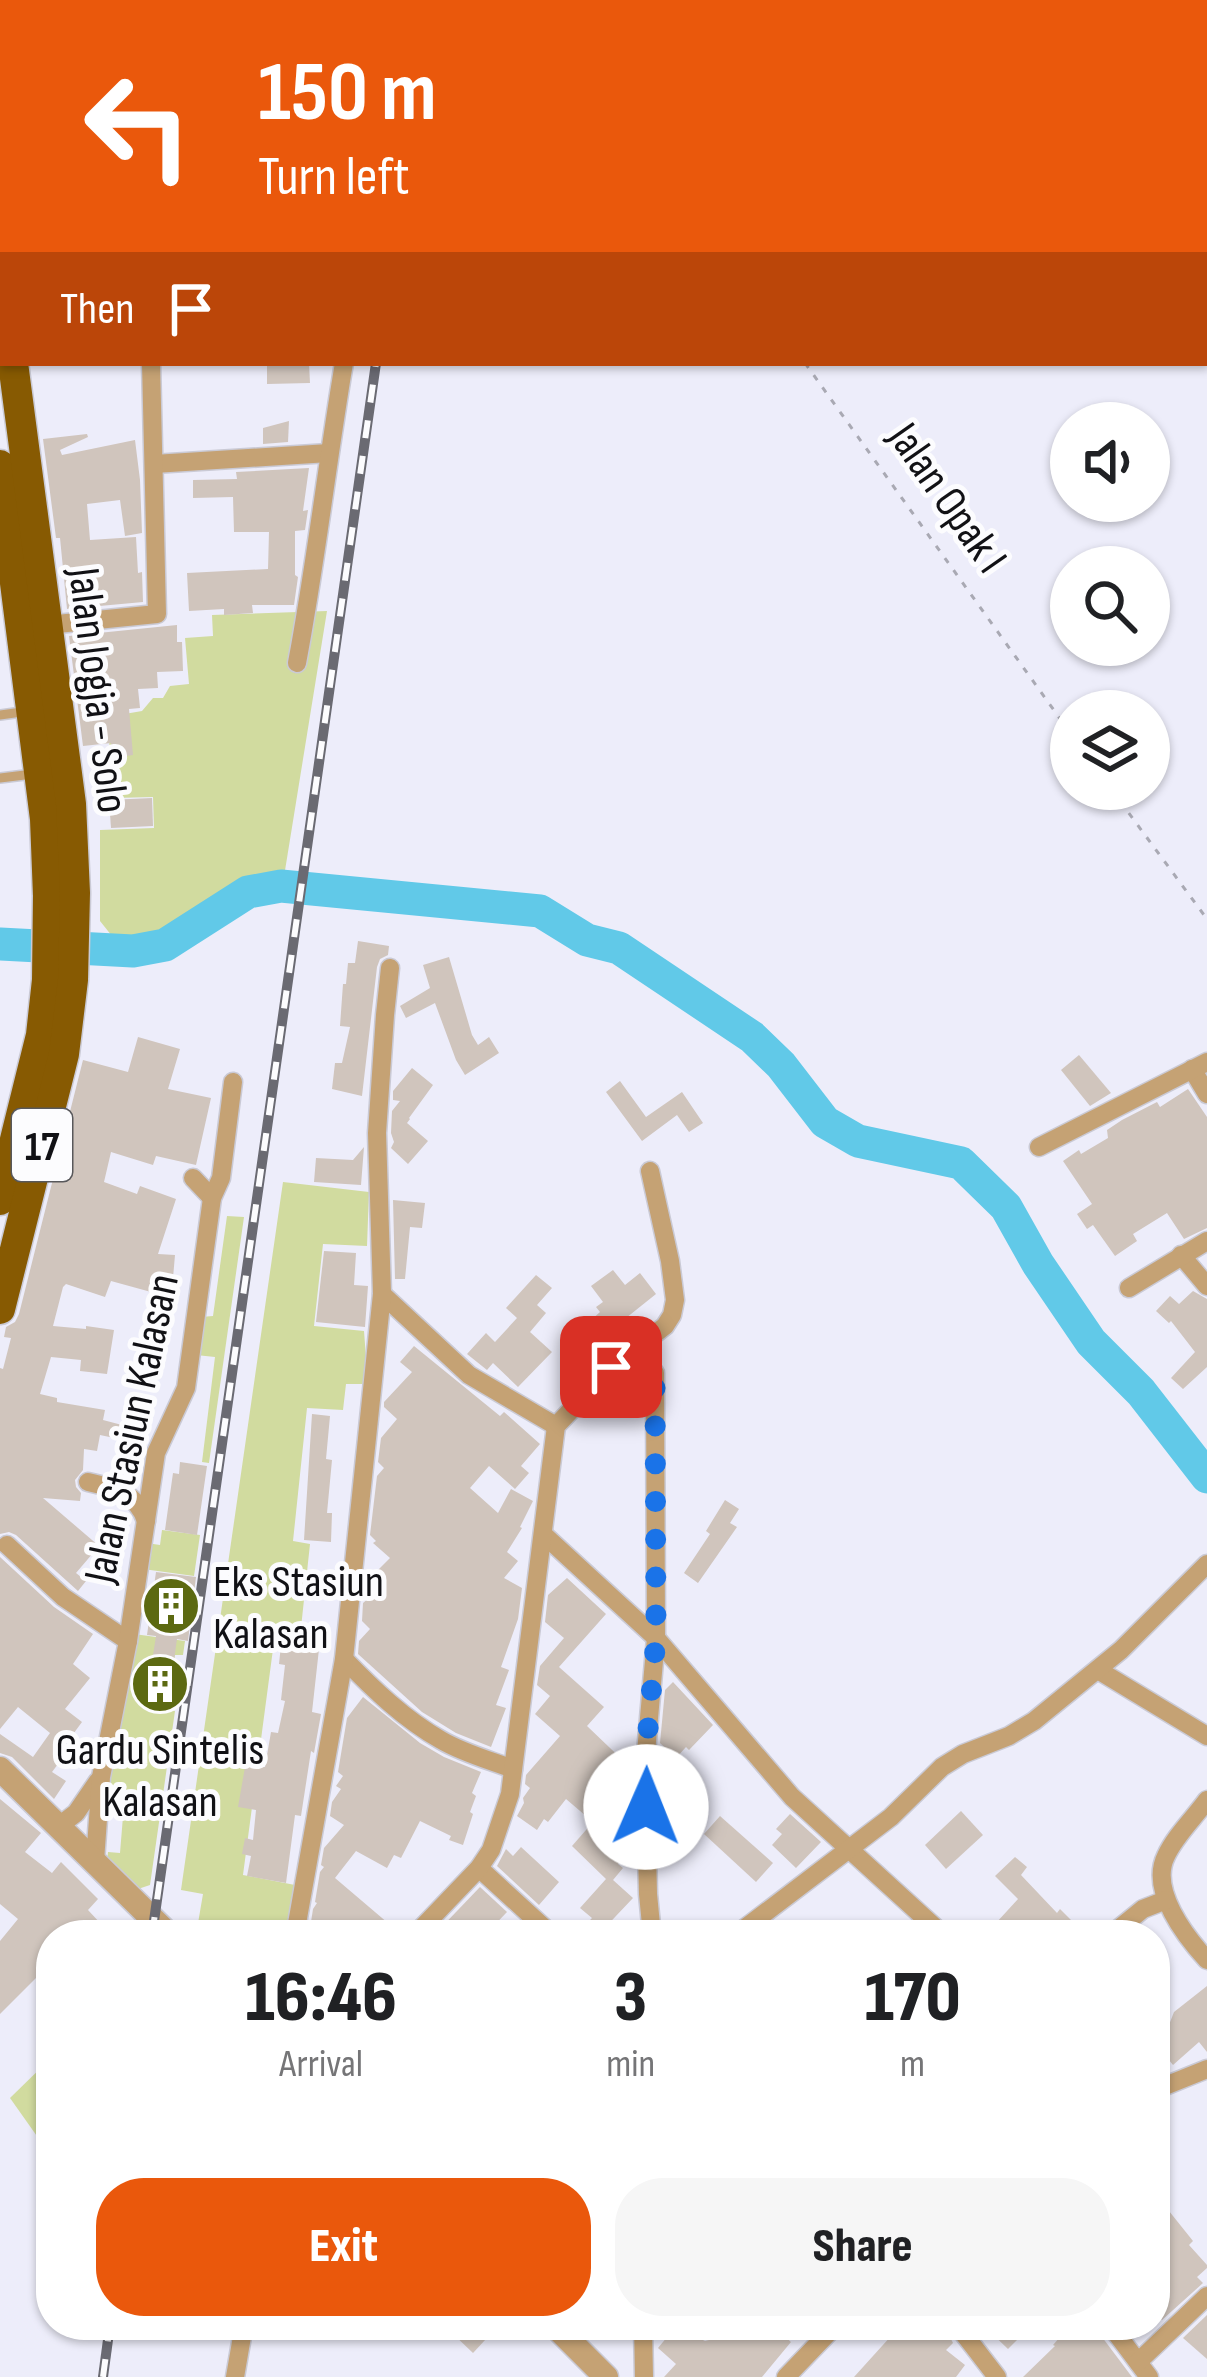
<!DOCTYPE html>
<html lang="en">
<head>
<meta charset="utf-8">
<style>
	:root { --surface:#fff; --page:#f6f6f6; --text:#202124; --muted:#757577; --accent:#ea580c }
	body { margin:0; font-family:"Sofia Sans Condensed",sans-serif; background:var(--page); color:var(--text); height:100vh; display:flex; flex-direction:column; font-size:45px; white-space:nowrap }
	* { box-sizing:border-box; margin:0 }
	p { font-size:39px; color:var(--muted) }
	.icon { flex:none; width:66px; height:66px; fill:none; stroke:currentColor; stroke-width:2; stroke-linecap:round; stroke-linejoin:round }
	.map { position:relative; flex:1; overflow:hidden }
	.sheet { position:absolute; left:36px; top:1920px; width:1134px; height:420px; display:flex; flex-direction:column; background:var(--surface); border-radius:48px; box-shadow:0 3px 9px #0004 }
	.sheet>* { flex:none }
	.banner { position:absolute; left:0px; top:0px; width:1209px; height:366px; box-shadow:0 3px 9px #0004; background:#ea580c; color:#fff; overflow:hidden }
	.tools { position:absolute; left:1050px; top:402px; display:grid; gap:24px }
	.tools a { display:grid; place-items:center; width:120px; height:120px; border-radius:50%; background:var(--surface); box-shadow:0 3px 9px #0004; font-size:60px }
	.pin { position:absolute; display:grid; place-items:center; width:102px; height:102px; color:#fff; margin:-51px; border-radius:24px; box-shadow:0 6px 18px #0006 }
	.me { position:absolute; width:132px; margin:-66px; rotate:1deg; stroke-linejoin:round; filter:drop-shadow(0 0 9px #0008) }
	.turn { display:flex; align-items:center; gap:42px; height:252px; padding:0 60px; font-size:54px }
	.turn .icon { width:156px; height:156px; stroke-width:2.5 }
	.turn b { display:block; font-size:84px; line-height:102px }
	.then { display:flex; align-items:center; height:114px; padding:0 60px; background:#0003; gap:24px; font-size:45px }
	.eta { display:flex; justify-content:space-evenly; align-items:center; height:204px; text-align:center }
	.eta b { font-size:72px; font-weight:800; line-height:84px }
	.button { display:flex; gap:24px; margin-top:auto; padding:24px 60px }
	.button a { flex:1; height:138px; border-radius:48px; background:var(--accent); color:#fff; font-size:48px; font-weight:800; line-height:138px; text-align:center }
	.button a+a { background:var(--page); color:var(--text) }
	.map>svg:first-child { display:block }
</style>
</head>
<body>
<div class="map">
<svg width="1207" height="2377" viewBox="0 0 1207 2377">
	<rect width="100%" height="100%" fill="#ededfa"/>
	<g fill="#d1db9f">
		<path d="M327,611L282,889C270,903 254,898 238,905C207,918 177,929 145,938L143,942L120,946L100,921V830L154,828L153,797L114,798L107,717L142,711L153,698H163L170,686L189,684L185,638L213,636L212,615Z"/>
		<polygon points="283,1182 369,1192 367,1246 323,1244 314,1326 364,1331 368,1384 346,1384 343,1410 307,1408 293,1541 310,1544 300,1637 275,1634 243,1875 295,1885 288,1935 196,1935 203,1894 181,1890"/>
		<polygon points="227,1216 244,1217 209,1463 202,1462 215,1357 196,1355 201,1317 213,1316"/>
		<polygon points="162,1530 200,1535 194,1576 143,1569 147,1543 160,1545"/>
		<polygon points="134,1634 185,1641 183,1655 175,1655 174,1662 152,1659 145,1705 175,1711 150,1885 135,1890 107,1862 108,1852 120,1853 125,1792 107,1790"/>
		<polygon points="51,2058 51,2156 10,2098"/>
	</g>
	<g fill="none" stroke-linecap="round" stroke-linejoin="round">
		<polyline stroke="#61c9e8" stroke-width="33" points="0,944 133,951 165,945 248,892 281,886 540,911 587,940 619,948 752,1037 781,1065 825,1122 858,1141 961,1163 1006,1207 1038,1264 1091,1342 1141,1392 1207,1477"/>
	</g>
	<g fill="#d0c5bd">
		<polygon points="267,363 309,363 310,383 267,384"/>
		<polygon points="289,421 288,442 263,444 263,428"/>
		<polygon points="87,434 88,437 60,450 62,455 135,440 140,480 142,533 125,536 120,500 87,504 90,540 136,537 138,573 142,572 143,602 67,609 60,538 56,538 43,439"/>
		<polygon points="309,468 303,511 308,510 305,530 295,531 295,575 298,577 294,605 252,605 253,613 224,615 224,609 189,611 187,573 268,569 269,532 234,532 233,497 193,498 193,480 237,479 236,472"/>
		<polygon points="177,625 177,642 182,642 183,671 157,672 158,688 138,689 140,708 129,709 133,755 113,758 111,743 83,746 69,636"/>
		<polygon points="152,798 153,826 111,828 109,800"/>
		<polygon points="358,941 389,946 388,955 380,959 377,967 362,1096 332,1089 335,1063 342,1063 350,1027 340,1026 343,984 346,984 348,963 355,963"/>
		<polygon points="449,957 472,1035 478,1045 489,1037 499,1053 465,1075 456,1060 435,1003 406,1018 400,1006 430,988 423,965"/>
		<polygon points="138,1037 180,1049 168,1089 211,1098 196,1165 156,1156 153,1165 111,1152 104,1182 137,1194 140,1186 176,1199 158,1254 175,1255 173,1278 156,1276 151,1292 111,1281 105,1297 66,1284 63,1287 53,1326 86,1329 86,1326 114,1330 107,1374 80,1371 81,1360 51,1357 40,1394 57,1398 57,1402 105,1410 103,1420 122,1425 119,1439 100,1435 97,1451 84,1449 83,1470 75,1480 76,1487 81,1493 80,1501 43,1498 99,1546 76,1573 86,1581 78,1591 16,1535 9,1532 0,1534 0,1368 3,1369 11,1338 4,1337 6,1327 15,1322 19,1314 83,1060 128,1072"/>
		<polygon points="1079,1055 1111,1093 1090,1106 1061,1070"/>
		<polygon points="412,1068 433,1085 409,1118 410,1119 407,1123 428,1141 408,1164 391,1148 394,1142 391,1133 392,1111 400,1101 393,1100 393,1091"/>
		<polygon points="620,1081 646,1117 682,1092 703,1123 689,1132 677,1115 642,1141 606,1092"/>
		<polygon points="1188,1089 1207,1117 1207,1228 1184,1239 1167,1213 1133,1234 1137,1241 1115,1256 1093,1225 1087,1229 1077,1214 1092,1204 1063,1161 1079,1150 1081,1154 1108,1138 1107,1130 1122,1120 1157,1102 1160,1107"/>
		<polygon points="364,1147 361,1185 314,1182 316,1158 353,1160"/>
		<polygon points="393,1200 425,1203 422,1228 410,1227 405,1279 395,1279"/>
		<polygon points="324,1251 356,1253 354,1285 368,1286 365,1327 316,1322"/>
		<polygon points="613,1270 625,1285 640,1273 656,1294 596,1342 599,1345 580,1363 564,1345 600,1312 596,1307 603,1302 591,1286"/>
		<polygon points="536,1275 552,1288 537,1305 546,1313 530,1332 552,1352 518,1387 493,1363 487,1370 467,1354 486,1333 495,1342 517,1318 506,1308"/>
		<polygon points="1193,1291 1207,1299 1207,1367 1183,1389 1171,1378 1195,1352 1171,1321 1169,1323 1156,1311 1170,1296 1179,1304"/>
		<polygon points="414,1346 500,1416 504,1412 540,1444 521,1466 529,1473 515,1489 489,1466 470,1488 498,1513 511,1489 533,1501 520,1527 522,1528 507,1552 518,1561 504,1578 522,1588 518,1619 501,1667 509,1670 496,1705 506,1708 491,1747 456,1733 422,1712 358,1654 359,1641 370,1629 362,1621 363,1603 370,1597 365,1591 366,1582 390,1558 373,1543 376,1541 370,1535 377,1476 384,1468 378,1462 381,1438 397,1419 384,1407 384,1402 412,1372 400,1362"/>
		<polygon points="312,1414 330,1416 326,1459 332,1460 327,1513 332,1513 331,1542 304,1540"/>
		<polygon points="180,1462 207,1466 197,1535 165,1530 173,1473 179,1474"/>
		<polygon points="725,1500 739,1509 730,1523 737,1527 698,1583 684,1573 710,1534 706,1531"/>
		<polygon points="0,1557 54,1607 93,1634 73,1664 90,1678 65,1709 82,1722 65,1745 70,1748 52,1772 66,1781 54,1799 12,1757 0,1753 0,1734 33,1757 50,1733 18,1707 0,1729"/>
		<polygon points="156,1572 196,1577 188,1641 177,1639 167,1710 145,1706 156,1636 147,1635"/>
		<polygon points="567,1578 606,1614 559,1667 604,1707 587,1726 632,1769 632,1780 611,1802 628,1816 623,1822 628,1826 610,1847 623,1858 618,1864 623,1868 613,1880 633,1898 598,1935 576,1935 592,1918 580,1908 606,1879 572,1846 593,1822 566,1799 548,1822 544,1819 537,1830 517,1816 524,1803 523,1798 530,1788 525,1784 526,1775 560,1736 535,1714 550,1696 537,1685 540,1666 564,1638 545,1622 548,1595"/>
		<polygon points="281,1645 319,1649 312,1712 321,1714 314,1753 311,1751 301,1816 295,1815 286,1883 247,1876 251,1856 242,1854 245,1838 253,1840 256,1810 238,1807 245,1767 265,1767 271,1732 278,1733 285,1701 281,1700 285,1665 279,1664"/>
		<polygon points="673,1682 713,1725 689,1750 686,1747 676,1758 660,1743 665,1690"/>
		<polygon points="363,1697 420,1743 444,1757 481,1772 472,1793 476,1796 470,1812 473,1814 463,1845 449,1840 451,1836 420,1821 401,1858 394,1855 387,1868 356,1851 335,1878 402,1935 309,1935 313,1909 317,1903 315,1902 320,1872 324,1867 321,1865 324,1848 344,1825 330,1816 332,1802 341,1789 336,1786 343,1776 338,1772 347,1718"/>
		<polygon points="0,1799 41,1833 25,1852 52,1873 61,1862 98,1899 88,1910 101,1924 97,1928 104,1935 51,1935 51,1963 0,2014 0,1941 18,1919 0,1904"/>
		<polygon points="961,1811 983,1835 946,1869 925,1845"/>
		<polygon points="790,1814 821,1842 796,1868 772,1845 782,1834 776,1829"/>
		<polygon points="720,1816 773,1863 756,1882 704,1834"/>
		<polygon points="521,1847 559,1882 539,1905 497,1866 506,1849 513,1856"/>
		<polygon points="1015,1857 1027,1867 1021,1875 1057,1913 1060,1909 1086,1935 1052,1935 1040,1923 1030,1935 985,1935 1018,1899 995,1876"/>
		<polygon points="480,1887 507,1912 485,1935 434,1935"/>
		<polygon points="1207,1986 1207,2052 1199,2042 1173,2065 1165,2055 1155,2061 1155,2036 1167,2030 1174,2012"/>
		<polygon points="1169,2211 1193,2241 1189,2245 1207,2265 1207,2268 1197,2277 1203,2283 1162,2320 1156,2315 1166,2305 1155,2295 1155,2222"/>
		<polygon points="1207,2315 1207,2359 1183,2338"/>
		<polygon points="460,2325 499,2325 473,2353 452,2333"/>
		<polygon points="677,2325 694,2325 697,2337 705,2341 717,2338 723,2325 772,2325 791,2342 762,2377 664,2377 676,2364 658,2348"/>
		<polygon points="901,2325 944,2325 953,2343 946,2350 965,2365 956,2377 854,2377"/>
		<polygon points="983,2325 1032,2325 1008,2349"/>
		<polygon points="1050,2325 1097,2325 1099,2333 1132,2377 1023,2377 1055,2346 1053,2345 1060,2337"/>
	</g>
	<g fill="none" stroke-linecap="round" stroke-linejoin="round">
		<g stroke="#cacad5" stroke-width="12">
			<g id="service">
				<polyline points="0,715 29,711"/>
				<polyline points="0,778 33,774"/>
				<polyline points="758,1918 774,1935"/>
			</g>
		</g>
		<g stroke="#cacad5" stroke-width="21">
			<g id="minor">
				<polyline points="111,0 111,3"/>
				<polyline points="321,0 323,3"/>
				<polyline points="1008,0 1010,3"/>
				<polyline points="0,30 3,30"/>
				<polyline points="1206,280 1207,282"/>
				<polyline points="154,464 329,453"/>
				<polyline points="47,625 157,614 151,363"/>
				<path d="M297,663C316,563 327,463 344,363"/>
				<polyline points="1192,1069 1207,1094"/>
				<polyline points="1039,1147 1207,1062"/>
				<polyline points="193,1178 212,1198"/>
				<polyline points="1181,1255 1207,1286"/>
				<polyline points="1129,1288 1207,1241"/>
				<polyline points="382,1294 469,1375 556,1426"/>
				<polyline points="637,1350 655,1373 656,1638 645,1764 648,1894 652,1935"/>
				<path d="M88,1482C115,1488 137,1493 146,1521"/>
				<polyline points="543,1534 656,1638 792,1797 939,1931"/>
				<polyline points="7,1545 63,1597 128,1641"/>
				<path d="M344,1659C373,1689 404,1719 441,1740C463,1753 489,1760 513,1769"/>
				<polyline points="1098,1670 1207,1736"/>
				<path d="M1207,1800C1194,1818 1175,1836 1166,1856C1149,1890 1186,1937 1207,1960"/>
				<polyline points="59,1826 76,1813 98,1781"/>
				<polyline points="95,1861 101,1777 128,1641 156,1453 186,1388 212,1198 221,1178 233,1082"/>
				<polyline points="479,1868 552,1935"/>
				<polyline points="295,1935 344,1659 382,1294 377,1133 385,1015 390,968"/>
				<polyline points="415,1935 479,1868 491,1850 510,1794 556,1426 611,1368 665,1326 672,1315 675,1300 670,1261 650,1171"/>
				<polyline points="736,1935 891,1817 942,1767 963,1754 1009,1736 1034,1721 1121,1650 1207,1564"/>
				<polyline points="1111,1935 1143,1909 1166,1900"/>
				<polyline points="1155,2023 1157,2021"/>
				<polyline points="1155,2090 1207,2069"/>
				<polyline points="643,2325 644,2377"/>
				<polyline points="957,2325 997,2377"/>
				<polyline points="1110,2325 1149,2377"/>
				<polyline points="707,2328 710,2325"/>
				<polyline points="1138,2362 1207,2296"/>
				<polyline points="235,2377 244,2325"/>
				<polyline points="786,2377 836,2325"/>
			</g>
		</g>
		<g stroke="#cacad5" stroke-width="27">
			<g id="tertiary">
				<polyline points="1206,6 1207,6"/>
				<polyline points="0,133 3,133"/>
				<polyline points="0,1769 169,1935"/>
				<polyline points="554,2325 606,2377"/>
			</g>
		</g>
		<g stroke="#cacad5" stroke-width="33">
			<g id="trunk">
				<polyline points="0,250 3,275"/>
				<polyline points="0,465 45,819 48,896 47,980 41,1035 0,1200"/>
				<polyline points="0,1309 64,1054 73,980 75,893 71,804 13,363"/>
			</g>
		</g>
		<g stroke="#a9a9b3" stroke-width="3" stroke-dasharray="6 9" stroke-linecap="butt">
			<polyline points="592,3 594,0"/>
			<polyline points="805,363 1071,734"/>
			<polyline points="1111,789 1207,919"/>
		</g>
		<use href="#service" stroke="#c5a274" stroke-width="9"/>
		<use href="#minor" stroke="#c5a274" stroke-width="18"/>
		<use href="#tertiary" stroke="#c5a274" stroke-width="24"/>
		<use href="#trunk" stroke="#875a02" stroke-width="30"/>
		<g stroke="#6a6a72" stroke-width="10">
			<g id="rail">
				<polyline points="427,3 428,0"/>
				<polyline points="152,1935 376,363"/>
				<polyline points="103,2377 110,2325"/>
			</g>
		</g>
		<use href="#rail" stroke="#fcfcfe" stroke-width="6" stroke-dasharray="18" stroke-linecap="butt"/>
	</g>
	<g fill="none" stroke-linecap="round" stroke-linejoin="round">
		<polyline stroke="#1a73e8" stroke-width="21" stroke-dasharray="0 37.8" points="611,1367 637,1350 655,1372 656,1638 645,1764 646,1807"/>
	</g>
	<defs>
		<g id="building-disc" transform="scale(3)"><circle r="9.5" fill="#5c6911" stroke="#fcfcfe"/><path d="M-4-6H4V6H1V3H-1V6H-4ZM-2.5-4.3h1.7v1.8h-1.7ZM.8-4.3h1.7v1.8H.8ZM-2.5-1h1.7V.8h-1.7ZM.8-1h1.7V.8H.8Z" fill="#fff"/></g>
	</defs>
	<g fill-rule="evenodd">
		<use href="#building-disc" x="171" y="1606"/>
		<use href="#building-disc" x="160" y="1684"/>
	</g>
	<g text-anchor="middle" stroke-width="10" stroke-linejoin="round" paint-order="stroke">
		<rect fill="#fcfcfe" stroke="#58585b" stroke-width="3" x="12" y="1109" width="60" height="72" rx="9"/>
		<g font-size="42" font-weight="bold" fill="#111115">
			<text x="42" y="1160">17</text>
		</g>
		<g font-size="45" fill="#111115" stroke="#fcfcfe">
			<text transform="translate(949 497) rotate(55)" y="16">Jalan Opak I</text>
			<text transform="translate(100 690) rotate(83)" y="16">Jalan Jogja - Solo</text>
			<text transform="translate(130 1428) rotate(-78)" y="16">Jalan Stasiun Kalasan</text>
		</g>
		<g font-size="45" fill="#111115" stroke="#fcfcfe" text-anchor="start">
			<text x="213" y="1596">Eks Stasiun<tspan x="213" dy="52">Kalasan</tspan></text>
			<text x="160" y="1764" text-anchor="middle">Gardu Sintelis<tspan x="160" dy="52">Kalasan</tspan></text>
		</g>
	</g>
</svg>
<div class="tools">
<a><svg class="icon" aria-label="sound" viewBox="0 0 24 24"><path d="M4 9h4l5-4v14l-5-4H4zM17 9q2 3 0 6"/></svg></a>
<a><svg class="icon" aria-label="search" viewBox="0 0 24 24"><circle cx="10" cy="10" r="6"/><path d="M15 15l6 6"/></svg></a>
<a><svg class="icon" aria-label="layers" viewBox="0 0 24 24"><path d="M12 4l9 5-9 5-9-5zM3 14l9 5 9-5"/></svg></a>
</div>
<div class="pin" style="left:611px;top:1367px;background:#d93025"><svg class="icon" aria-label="arrive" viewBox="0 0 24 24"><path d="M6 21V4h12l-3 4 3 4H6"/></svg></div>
<svg class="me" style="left:646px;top:1807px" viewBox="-20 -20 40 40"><circle r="19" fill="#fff"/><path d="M0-13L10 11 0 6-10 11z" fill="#1a73e8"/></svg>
<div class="banner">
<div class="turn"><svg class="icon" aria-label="left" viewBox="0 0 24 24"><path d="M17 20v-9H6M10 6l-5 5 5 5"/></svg><div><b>150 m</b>Turn left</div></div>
<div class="then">Then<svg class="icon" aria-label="arrive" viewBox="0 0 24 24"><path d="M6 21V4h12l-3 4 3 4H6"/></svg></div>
</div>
<section class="sheet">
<div class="eta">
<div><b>16:46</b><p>Arrival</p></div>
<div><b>3</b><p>min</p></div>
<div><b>170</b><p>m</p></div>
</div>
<div class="button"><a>Exit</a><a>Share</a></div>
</section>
</div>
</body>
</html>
